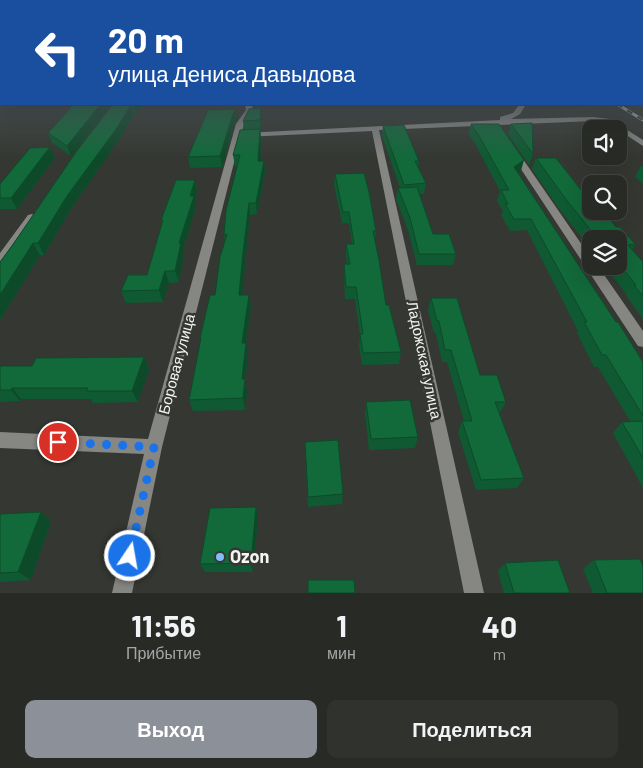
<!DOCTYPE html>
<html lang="ru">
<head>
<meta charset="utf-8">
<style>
	:root { --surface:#282a26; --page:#30322e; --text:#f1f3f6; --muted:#a5a7a7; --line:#444643; --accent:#8c9099 }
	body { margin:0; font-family:Barlow,sans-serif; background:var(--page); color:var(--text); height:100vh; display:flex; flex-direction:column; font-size:19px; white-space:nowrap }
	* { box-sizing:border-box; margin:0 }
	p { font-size:16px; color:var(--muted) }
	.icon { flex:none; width:28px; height:28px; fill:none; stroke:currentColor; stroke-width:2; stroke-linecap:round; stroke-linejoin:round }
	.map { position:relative; height:593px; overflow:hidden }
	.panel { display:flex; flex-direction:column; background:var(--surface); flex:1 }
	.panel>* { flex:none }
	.hud { position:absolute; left:0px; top:0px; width:644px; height:105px; box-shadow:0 5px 20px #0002,0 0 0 1px var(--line); background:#1a4fa0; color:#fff; overflow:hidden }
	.controls { position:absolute; left:582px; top:120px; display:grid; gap:10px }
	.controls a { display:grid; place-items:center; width:45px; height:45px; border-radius:10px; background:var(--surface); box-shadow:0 5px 20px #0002,0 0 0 1px var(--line); font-size:25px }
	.pin { position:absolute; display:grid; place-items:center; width:42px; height:42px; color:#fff; margin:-21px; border:2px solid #fff; border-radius:50%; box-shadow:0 1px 5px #0007 }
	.me { position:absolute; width:55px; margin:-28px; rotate:12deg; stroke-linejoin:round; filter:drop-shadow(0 0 4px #0008) }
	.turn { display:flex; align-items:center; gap:18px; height:105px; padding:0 25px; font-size:22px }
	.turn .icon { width:65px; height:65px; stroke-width:2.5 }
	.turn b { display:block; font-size:35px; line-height:42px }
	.eta { display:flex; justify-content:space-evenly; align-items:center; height:85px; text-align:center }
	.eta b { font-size:30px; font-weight:700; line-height:35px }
	.button { display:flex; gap:10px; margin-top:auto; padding:10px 25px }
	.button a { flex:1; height:58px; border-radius:10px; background:var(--accent); color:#fff; font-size:20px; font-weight:700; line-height:58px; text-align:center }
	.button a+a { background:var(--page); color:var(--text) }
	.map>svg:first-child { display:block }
</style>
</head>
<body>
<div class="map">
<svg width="643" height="593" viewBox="0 0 643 593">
	<rect width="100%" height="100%" fill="#353832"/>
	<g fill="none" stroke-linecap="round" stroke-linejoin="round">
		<g fill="#868683" fill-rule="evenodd">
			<rect x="0" y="89" width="1" height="4"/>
			<polygon points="245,104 251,104 254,110 244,124 241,135 245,133 500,120 500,117 513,113 520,104 526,104 520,114 511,119 593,117 610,119 643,140 643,146 608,123 593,121 379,130 484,593 464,593 372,131 245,137 241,135 162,447 132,593 112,593 144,454 0,448 0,432 148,439 236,124 246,110"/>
			<polygon points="510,149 516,149 591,258 591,266 598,266 643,331 643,347 638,346 509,151"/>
			<polygon points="32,214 37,217 4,264 0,265 0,253 28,215"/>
		</g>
		<g stroke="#aeb1ac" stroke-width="3">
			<polyline id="rail" points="617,104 643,120"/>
		</g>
		<use href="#rail" stroke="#353832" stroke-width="2" stroke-dasharray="6" stroke-linecap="butt"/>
	</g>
	<g fill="#0f5a32">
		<polygon points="74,104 71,156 52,143 48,133"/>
		<polygon points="113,104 145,104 136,114 134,114 120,138 72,207 44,255 40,255 0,320 0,262"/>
		<polygon points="262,118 261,130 260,130 261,139 260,161 264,161 265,172 257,214 250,215 245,264 242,295 249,295 251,307 246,343 248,355 245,383 247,391 245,410 193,411 189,400 201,341 200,338 215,295 225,241 224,235 237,166 235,166 233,155 244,130 243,121"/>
		<polygon points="238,119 234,124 222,167 190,168 188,157"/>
		<polygon points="471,124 521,171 518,172 616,322 643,362 643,488 613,433 622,422 630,421 598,367 594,367 577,333 578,331 527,230 510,231 501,215 503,211 497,201 500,191 476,145 468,134"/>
		<polygon points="511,124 533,154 529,165 508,134"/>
		<polygon points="383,126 419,161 418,168 426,183 424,194 419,194 433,234 456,254 453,265 417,265 408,230 396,199 398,188 400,188 382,136"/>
		<polygon points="55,158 17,209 0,209 0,184"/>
		<polygon points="536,158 581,190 616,227 635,244 632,250 643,262 643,319 627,297 627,295 605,266 619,266 619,239 591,239 591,249 560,210 532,169"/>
		<polygon points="641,166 643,166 643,184 635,177"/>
		<polygon points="335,174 376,231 375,241 386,305 401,352 399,364 362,365 359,346 360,335 355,299 345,299 344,276 344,264 347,264 346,256 346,244 352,244 349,223 342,223 334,185"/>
		<polygon points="195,180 197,191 195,201 196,207 183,250 184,255 179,282 169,283 163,302 126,303 121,291 147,275 162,223 161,220"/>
		<polygon points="431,298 480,375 506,402 500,413 499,413 524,478 517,488 476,490 458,432 462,421 464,421 447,362 442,362 436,333 434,333 428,310"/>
		<polygon points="144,357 149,369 138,402 93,403 91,399 21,399 20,401 0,402 0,366 32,366"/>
		<polygon points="366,402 418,437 415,448 369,450 365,413"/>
		<polygon points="305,442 343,494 342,504 308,507"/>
		<polygon points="256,507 258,517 253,572 205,572 200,564"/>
		<polygon points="0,514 51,521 31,580 0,582"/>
		<polygon points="594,560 643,593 593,593 583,569"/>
		<polygon points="505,563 570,593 504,593 498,571"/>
	</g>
	<g fill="#0d4a29">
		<polygon points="101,104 111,104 71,156 67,146"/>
		<polygon points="134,104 145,104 136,114 133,105"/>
		<polygon points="131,105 134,114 120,138 72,207 44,255 38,243 67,196"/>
		<polygon points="261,108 262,118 261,130 260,120"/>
		<polygon points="236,109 238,119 234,124 222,167 220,156 233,114"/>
		<polygon points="260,129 261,139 260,172 258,161"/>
		<polygon points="50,147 55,158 17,209 11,198"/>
		<polygon points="524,160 521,171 511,177 514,167"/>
		<polygon points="264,161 265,172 257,214 256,203"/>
		<polygon points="195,180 197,191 195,201 196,207 183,250 184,255 179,282 175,271 179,243"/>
		<polygon points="249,203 250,215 245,264 241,307 239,295 243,253"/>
		<polygon points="33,243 40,255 0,320 0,295"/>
		<polygon points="165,271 169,283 163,302 159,290"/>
		<polygon points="249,295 251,307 244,355 242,343"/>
		<polygon points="246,343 248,355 245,383 247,391 245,410 243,398 242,379"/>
		<polygon points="144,357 149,369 138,402 132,391"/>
		<polygon points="12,388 21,399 20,401 11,390"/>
		<polygon points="256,507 258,517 253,572 251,563"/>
		<polygon points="41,512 51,521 31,580 18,572"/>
	</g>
	<g fill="#12693a" stroke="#0d4a29">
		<polygon points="74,104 101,104 67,146 48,133"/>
		<polygon points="113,104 134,104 131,105 117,128 67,196 38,243 33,243 0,295 0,262 12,246 76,152"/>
		<polygon points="261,108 260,120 243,121 249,109"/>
		<polygon points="236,109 233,114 220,156 188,157 208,110"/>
		<polygon points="532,123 533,154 511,124"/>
		<polygon points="471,124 499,124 524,160 514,167 616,322 618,322 643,362 643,416 606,355 602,355 584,322 587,322 531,219 514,219 505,204 508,204 501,190 509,190 478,134"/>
		<polygon points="404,125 419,161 415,161 426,183 404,185 383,126"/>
		<polygon points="260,129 258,161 264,161 256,203 249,203 243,253 239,295 249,295 242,343 246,343 242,379 245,379 243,398 189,400 201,338 200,338 210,295 215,295 220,257 227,234 224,235 226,210 240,155 233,155 240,130"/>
		<polygon points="50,147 11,198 0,198 0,184 30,148"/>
		<polygon points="536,158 556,158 581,190 586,190 591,196 591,211 603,211 616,227 620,227 635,244 628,245 643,262 643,296 634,285 636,285 619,264 619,239 598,239 565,198"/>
		<polygon points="364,173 369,192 376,231 373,231 379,260 386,305 389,305 401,352 363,353 360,334 363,334 356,287 346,287 344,264 350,264 346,244 354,244 349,212 343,212 335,174"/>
		<polygon points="176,180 195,180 190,196 194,196 179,243 181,243 175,271 165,271 159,290 121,291 128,275 147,275 163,220 161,220"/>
		<polygon points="417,187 433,234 449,234 456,254 419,254 410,218 398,188"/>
		<polygon points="431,298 457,298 480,375 497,375 506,402 495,402 524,478 481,480 462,421 472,421 451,350 445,350 439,321 437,321"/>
		<polygon points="144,357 132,391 86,391 88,388 12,388 11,390 0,390 0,366 32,366 36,358"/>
		<polygon points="410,400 418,437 371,439 366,402"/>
		<polygon points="643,421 643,458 622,422"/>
		<polygon points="338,440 343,494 308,497 305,442"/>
		<polygon points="256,507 251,563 200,564 210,508"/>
		<polygon points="41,512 18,572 0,573 0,514"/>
		<polygon points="640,559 643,566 643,593 607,593 594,560"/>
		<polygon points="558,560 570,593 514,593 505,563"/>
		<polygon points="308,580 354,580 355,593 308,593"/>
	</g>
	<linearGradient id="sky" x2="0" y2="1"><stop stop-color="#1d1f1c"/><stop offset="0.47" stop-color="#4b535a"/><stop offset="1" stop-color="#4b535a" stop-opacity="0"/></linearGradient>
	<rect width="643" height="157" fill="url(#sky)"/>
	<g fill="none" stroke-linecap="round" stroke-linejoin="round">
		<polyline stroke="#1a73e8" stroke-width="9" stroke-dasharray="0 16.2" points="58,442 154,447 130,556"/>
	</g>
	<circle fill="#81bdfa" stroke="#353832" stroke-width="2" cx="220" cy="557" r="5"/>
	<g text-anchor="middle" stroke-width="5" stroke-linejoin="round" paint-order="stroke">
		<g font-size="15" fill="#f3f5f1" stroke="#353832">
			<text transform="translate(424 360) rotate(78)" y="5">Ладожская улица</text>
			<text transform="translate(177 364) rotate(-75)" y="5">Боровая улица</text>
		</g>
		<g font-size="18" font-weight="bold" fill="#f3f5f1" stroke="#353832" text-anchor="start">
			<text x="230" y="563">Ozon</text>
		</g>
	</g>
</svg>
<div class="controls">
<a><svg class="icon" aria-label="sound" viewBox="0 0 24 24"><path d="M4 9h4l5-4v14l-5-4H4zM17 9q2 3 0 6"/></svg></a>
<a><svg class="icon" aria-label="search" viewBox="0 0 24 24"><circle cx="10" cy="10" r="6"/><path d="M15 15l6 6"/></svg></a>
<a><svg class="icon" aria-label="layers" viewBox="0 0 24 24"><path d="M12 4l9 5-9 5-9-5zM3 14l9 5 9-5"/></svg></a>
</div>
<div class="pin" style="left:58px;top:442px;background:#d93025"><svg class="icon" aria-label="arrive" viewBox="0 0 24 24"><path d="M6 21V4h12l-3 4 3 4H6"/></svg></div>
<svg class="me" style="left:130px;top:556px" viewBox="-20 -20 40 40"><circle r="17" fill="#1a73e8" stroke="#fff" stroke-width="3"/><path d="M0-11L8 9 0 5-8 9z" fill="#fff"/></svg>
<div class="hud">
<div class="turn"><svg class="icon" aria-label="left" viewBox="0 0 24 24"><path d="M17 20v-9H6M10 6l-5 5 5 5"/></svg><div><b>20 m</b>улица Дениса Давыдова</div></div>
</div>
</div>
<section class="panel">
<div class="eta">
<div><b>11:56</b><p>Прибытие</p></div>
<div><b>1</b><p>мин</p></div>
<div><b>40</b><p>m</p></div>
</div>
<div class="button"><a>Выход</a><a>Поделиться</a></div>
</section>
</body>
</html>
